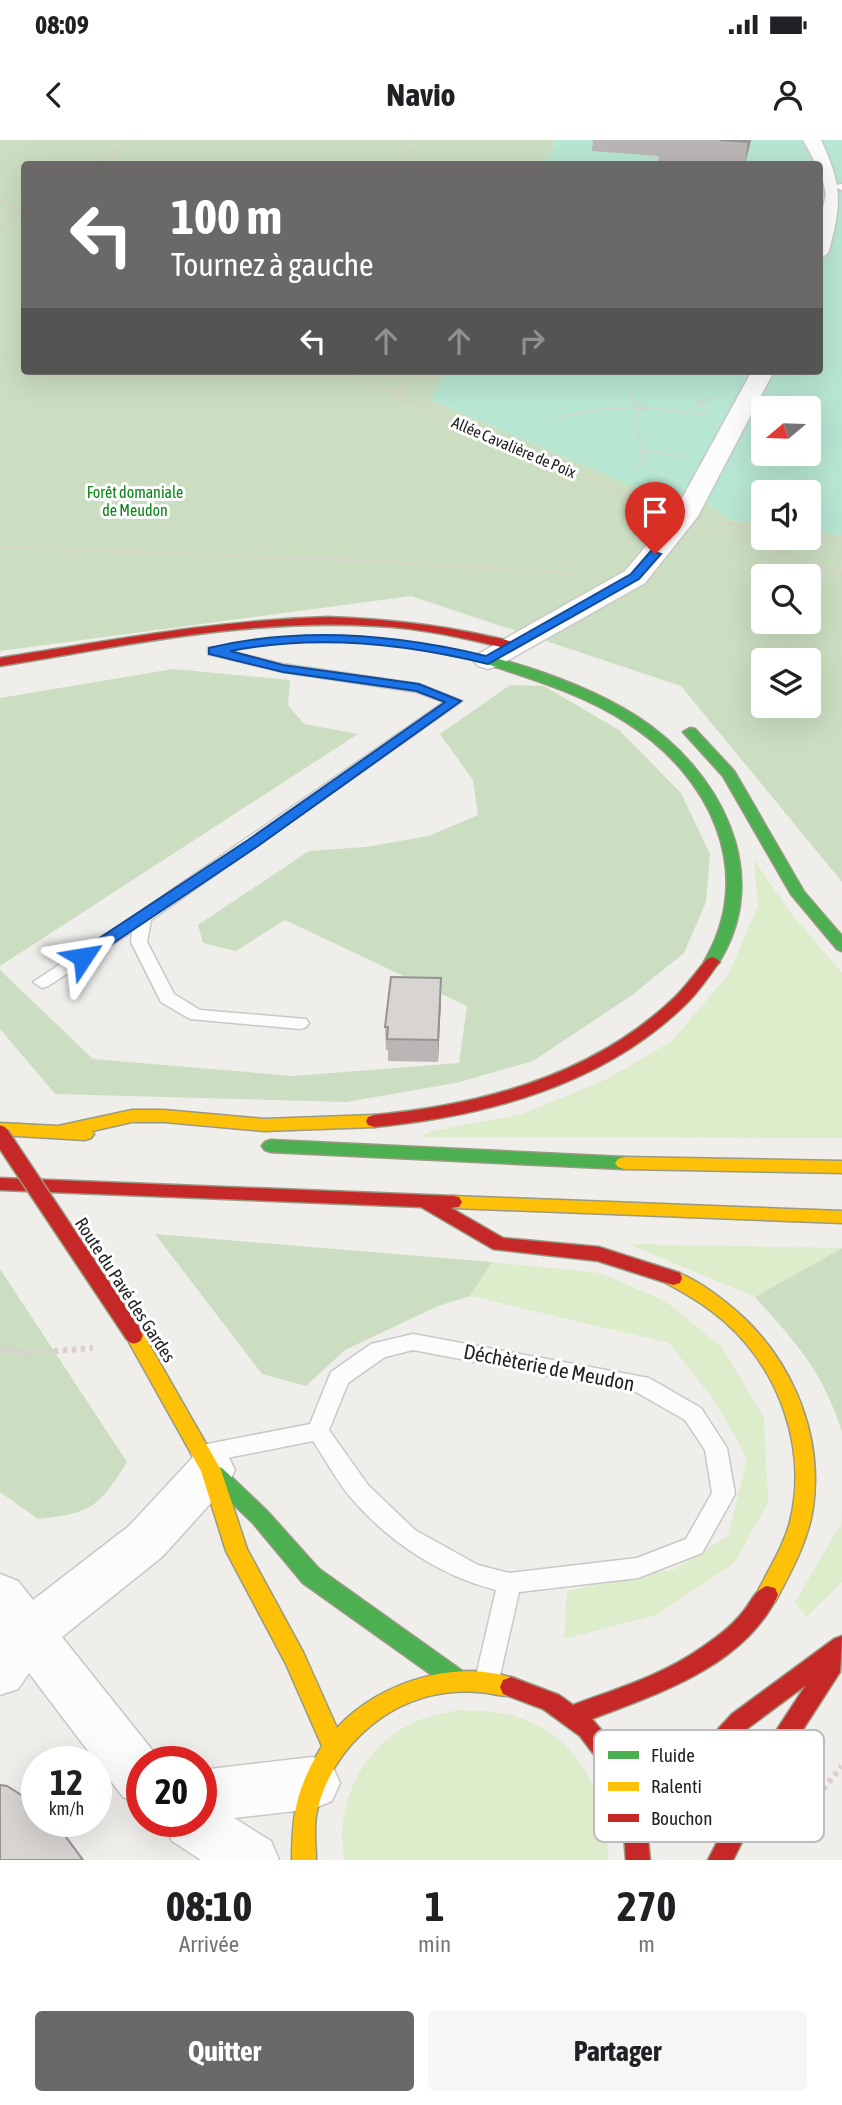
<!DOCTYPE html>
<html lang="fr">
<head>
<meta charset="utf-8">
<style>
	:root { --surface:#fff; --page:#f6f6f6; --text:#202124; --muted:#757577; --accent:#6a6968 }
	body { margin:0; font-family:"Asap Condensed",sans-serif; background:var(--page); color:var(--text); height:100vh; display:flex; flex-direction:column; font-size:26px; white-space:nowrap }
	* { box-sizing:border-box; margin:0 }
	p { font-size:23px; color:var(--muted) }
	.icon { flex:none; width:38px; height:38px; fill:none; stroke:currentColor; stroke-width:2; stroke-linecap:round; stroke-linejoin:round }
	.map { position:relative; height:1720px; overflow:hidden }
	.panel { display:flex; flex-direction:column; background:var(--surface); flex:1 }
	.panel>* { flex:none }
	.hud { position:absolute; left:21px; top:21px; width:802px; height:214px; border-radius:7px; box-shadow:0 7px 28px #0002; background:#6a6968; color:#fff; overflow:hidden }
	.needle { width:46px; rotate:251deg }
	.tools { position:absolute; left:751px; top:256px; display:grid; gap:14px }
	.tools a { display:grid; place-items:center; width:70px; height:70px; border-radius:7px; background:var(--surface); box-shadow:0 7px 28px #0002; font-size:35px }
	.speed { position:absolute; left:21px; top:1606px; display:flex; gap:14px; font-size:35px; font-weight:700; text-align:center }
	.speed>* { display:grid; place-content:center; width:91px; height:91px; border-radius:50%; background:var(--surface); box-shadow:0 7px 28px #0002; line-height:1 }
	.speed small { font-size:18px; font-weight:400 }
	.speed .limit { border:10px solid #d22; background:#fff; color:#111 }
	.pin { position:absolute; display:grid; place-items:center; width:60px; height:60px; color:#fff; margin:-72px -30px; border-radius:50% 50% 50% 0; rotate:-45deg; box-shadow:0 0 7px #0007 }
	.pin .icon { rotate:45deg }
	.me { position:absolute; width:77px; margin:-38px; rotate:57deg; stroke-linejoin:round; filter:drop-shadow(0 0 5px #0008) }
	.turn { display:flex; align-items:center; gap:24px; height:147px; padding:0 35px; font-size:32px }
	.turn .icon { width:91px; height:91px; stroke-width:2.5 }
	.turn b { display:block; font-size:49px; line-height:60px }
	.lanes { display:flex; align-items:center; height:66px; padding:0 35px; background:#0003; justify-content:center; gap:35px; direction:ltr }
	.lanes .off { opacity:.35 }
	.eta { display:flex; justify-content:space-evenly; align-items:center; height:119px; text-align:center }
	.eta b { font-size:42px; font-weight:700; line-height:49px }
	.cta { display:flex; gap:14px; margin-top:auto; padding:14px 35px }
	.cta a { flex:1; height:80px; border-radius:7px; background:var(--accent); color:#fff; font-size:28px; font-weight:700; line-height:80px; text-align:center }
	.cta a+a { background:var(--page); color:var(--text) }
	.status { display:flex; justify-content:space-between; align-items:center; height:49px; padding:0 35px; background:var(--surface); direction:ltr }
	.status svg { height:19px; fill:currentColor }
	header { display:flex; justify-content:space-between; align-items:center; height:91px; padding:0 35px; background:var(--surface); font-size:32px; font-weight:700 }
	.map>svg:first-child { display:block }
</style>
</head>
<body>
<div class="status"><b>08:09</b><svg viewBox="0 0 49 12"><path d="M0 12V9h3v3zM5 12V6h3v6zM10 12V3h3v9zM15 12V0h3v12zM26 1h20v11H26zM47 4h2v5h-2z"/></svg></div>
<header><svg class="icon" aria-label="back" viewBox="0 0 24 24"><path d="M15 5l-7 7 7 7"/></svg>Navio<svg class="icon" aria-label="person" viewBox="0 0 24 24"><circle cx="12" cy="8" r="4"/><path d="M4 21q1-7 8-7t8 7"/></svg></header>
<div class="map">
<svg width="842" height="1720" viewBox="0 0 842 1720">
	<rect width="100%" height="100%" fill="#f0eeeb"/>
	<g fill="#ddeccb">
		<polygon points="754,720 790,772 842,833 842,998 420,997 432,991 523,974 609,938 672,901 728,835 758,766"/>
		<polygon points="628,1104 841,1108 755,1157"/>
		<polygon points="492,1122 600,1133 665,1161 722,1207 764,1278 768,1363 734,1423 656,1475 564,1499 567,1451 675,1429 728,1396 747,1318 714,1260 669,1203 470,1156"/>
		<polygon points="842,1366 842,1442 806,1477 795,1462 841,1384"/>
		<path d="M459,1570C471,1571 484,1570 496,1572C570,1583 610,1650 608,1720H345C332,1664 366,1599 422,1579C433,1575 446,1573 459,1570Z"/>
	</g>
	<g fill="#cbdec1" fill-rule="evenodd">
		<path d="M0,0H557L545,24H24V231H445L431,260L646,352L707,362L730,380L763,384V397H808L809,390L842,395V742L681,546L411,456L0,511ZM763,436H808V481H763ZM763,520H808V565H763Z"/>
		<polygon points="173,529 290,540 288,565 304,584 358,594 0,826 0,558"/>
		<polygon points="510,545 544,546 619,590 681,653 710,714 706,762 684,813 631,856 533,921 456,943 346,962 55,954 0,889 0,830 93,919 293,936 459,923 467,866 285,780 236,811 203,803 198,785 309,711 365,707 429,696 478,675 473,640 440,594"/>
		<polygon points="155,1094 492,1122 470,1156 438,1166 345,1210 306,1246 262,1234"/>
		<path d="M842,1108V1292C822,1230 797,1204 755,1157Z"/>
		<path d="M0,1129L127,1322C98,1368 92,1373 38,1379L0,1352Z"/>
	</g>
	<path fill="#b7e6d2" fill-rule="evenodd" d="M557,0H842V395L809,390L808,352H763V384L730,380L706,362L646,352L431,260L445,231H819V24H545ZM763,268H808V313H763Z"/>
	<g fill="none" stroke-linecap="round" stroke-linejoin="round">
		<g stroke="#c9c8c7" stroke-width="3">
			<g id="lane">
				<polygon points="842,44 842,50 834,47 835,45"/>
				<polygon points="213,507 283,524 419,544 462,561 151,780 147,802 174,854 200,870 306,879 309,883 306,887 300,889 190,879 161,862 131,802 132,792 48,846 42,848 33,842 137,774 444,562 416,552 283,532 208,514 208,508"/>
				<path d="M413,1194L649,1238L701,1268L727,1308L735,1354L702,1413L638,1438L519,1452L499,1540L496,1548L487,1551L478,1548L475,1540L496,1450C441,1436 389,1402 352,1359C337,1342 326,1320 313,1301L202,1323L194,1320L191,1314L194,1308L202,1305L310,1284L331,1232L371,1204ZM413,1210L636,1252L685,1280L705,1310L712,1353L686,1399L637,1418L509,1433L478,1425L415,1390L368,1345L329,1290L348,1243L385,1217Z"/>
			</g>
		</g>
		<g stroke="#c9c8c7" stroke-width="3">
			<g id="street">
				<path d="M803,0H821C842,46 842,62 829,111L826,115L819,117V86L826,54L819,24H816Z"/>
				<polygon points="752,231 774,231 698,376 645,443 498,526 488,529 478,526 473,520 478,514 625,431 674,373"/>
				<polygon points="211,1310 228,1316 235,1330 228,1344 163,1416 62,1497 161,1621 142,1622 142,1665 123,1657 29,1533 18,1549 0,1555 0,1434 18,1441 33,1460 129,1386 194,1316"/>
				<polygon points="313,1617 332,1625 340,1643 332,1661 313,1669 234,1678 271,1701 279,1720 201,1720 172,1701 164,1682 201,1682 201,1630"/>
			</g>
		</g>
		<g stroke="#999a82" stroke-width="3">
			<g id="fast">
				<path d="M488,516C537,529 593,549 636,576C719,629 776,734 717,825H707L704,822C758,731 709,634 626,582C583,554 532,539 484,523V517Z"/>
				<polygon points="690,588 695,589 734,631 804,752 842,796 842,811 837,809 791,754 723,636 683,592"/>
				<polygon points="271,1000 624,1017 630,1019 633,1023 630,1027 624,1029 271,1012 265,1010 262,1006 265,1002"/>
				<polygon points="215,1326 222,1328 267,1371 319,1429 465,1533 468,1540 465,1547 457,1550 449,1547 303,1443 253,1383 208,1340 205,1334 208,1328"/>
			</g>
		</g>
		<g stroke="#999a82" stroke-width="3">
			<g id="slow">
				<polygon points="132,970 164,970 264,979 374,975 380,977 382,981 380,985 374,987 264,991 164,982 132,982 92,991 94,994 91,998 85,1000 0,995 0,983 58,986"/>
				<polygon points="624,1017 842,1021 842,1033 624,1029 618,1027 615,1023 618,1019"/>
				<polygon points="453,1056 842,1071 842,1083 453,1068 447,1067 444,1062 447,1057"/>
				<path d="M673,1131C691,1137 709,1149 724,1161C787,1209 824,1288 813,1368C808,1401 791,1432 775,1462L767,1464L759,1462L756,1455C768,1430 783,1408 790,1382C808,1309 780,1231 725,1182C707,1166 687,1154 666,1143L664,1138L666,1133Z"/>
				<path d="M134,1188L141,1190L221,1330L247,1409L303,1512L337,1588C379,1542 458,1517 519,1540L522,1547L519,1554C505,1559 491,1552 477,1552C466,1551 454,1552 444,1553C382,1562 331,1611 317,1671C313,1687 316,1704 316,1720H292C292,1671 297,1648 322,1606L286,1524L226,1411L201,1331L125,1195L127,1190Z"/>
			</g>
		</g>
		<g stroke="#999a82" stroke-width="3">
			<g id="jam">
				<path d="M329,477C382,479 432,484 483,495C494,498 510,499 519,506L513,510C468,499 423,488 376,486C250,478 124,506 0,526V518C110,501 218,480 329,477Z"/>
				<path d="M712,817L717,819L720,822L717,825C708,838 698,852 687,863C604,945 487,976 374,987L368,985L366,981L368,977L374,975C483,965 595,935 676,856C687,845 697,831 707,819Z"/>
				<polygon points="0,1038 453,1056 459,1057 462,1062 459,1067 451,1068 503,1098 599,1107 680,1133 682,1138 680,1143 673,1145 598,1121 493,1109 421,1067 0,1050"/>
				<path d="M767,1446L775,1448L778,1455C744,1526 660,1553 592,1579L624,1617L645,1668L732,1574L834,1499L842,1496L840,1532L782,1622L733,1720H708L766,1606L806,1545L748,1588L648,1699L650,1720H626L622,1669L607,1632L580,1596L543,1569L503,1554L500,1547L503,1540L511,1537L559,1555L573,1565C616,1549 663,1535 701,1508C716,1498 731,1487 742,1473C751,1463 754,1450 767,1446Z"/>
			</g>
		</g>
		<g stroke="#dccecd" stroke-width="2.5" stroke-dasharray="2 2" stroke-linecap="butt">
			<polyline points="398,0 406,3 415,24"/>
			<polyline points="647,17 659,18"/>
			<polyline points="98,24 137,0"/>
			<polyline points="0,62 22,72"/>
			<polyline points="0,89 24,70"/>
			<polyline points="345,231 398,257 652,365"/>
			<polyline points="398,257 403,231"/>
			<polyline points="705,270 697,263 711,258"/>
			<polyline points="557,277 608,268 644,268 630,256"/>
			<polyline points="643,311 681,316"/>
			<polyline points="632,328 646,321 634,283 639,271 650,268 705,274"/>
			<polyline points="717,382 763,390"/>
			<polyline points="716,388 842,434"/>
			<polyline points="808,396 842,401"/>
			<polyline points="0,407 329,419 574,433"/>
		</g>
		<g stroke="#dccecd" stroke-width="6" stroke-dasharray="4.5 4.5" stroke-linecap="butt">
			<polyline points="0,1210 30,1213 93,1208"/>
			<polyline points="800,1677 842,1626"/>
		</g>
		<use href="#lane" fill="#fdfcfc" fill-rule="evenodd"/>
		<use href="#street" fill="#fdfcfc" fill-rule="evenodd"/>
		<use href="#fast" fill="#4caf50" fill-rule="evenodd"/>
		<use href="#slow" fill="#ffc107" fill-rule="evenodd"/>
		<use href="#jam" fill="#c62828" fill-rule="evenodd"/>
		<g stroke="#999a82" stroke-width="20" stroke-linecap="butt">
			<polyline id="jam-bridge" points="0,994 134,1195"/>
		</g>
		<use href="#jam-bridge" stroke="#c62828" stroke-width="17"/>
	</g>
	<g fill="#b9b6b5">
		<polygon points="593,0 751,0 745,24 718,24 658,21 659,16 592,11"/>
		<polygon points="441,859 438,922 388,921 388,910 386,910 385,887"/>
	</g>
	<g fill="#969493">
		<polygon points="748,0 751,0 745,24"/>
		<polygon points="441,838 441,859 438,922 438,900"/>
	</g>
	<g fill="#d7d4d2" stroke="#969493" stroke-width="2">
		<polygon points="720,0 748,0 747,2"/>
		<polygon points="391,837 441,838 438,900 387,899 388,887 385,887"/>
		<polygon points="0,1645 7,1646 37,1665 37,1682 55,1682 83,1720 0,1720"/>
	</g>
	<path fill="#1a73e8" stroke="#114b97" stroke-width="2" d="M651,411L661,414L639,439L488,524C403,503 316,494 230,511L283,525L419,544L461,561L258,706L88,820H77L75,817L77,813L248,700L445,562L416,551L283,532L209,514V508C301,486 395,494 486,516L631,434Z"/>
	<g text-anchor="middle" stroke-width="6" stroke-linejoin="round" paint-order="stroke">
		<g font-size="16" fill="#222" stroke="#fff">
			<text transform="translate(514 307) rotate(23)" y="6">Allée Cavalière de Poix</text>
		</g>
		<g font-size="16" fill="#0c8416" stroke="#fff">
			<text x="135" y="358">Forêt domaniale<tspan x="135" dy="18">de Meudon</tspan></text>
		</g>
		<g font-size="18" fill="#222" stroke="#fff">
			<text transform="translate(125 1150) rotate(57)" y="6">Route du Pavé des Gardes</text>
		</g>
		<g font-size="21" fill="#222" stroke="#fff">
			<text transform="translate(549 1228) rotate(11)" y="7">Déchèterie de Meudon</text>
		</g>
	</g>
	<rect x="594" y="1590" width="230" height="112" rx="10" fill="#fff" stroke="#bdbdbd" stroke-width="2"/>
	<rect x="608" y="1611" width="31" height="8" fill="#4caf50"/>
	<rect x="608" y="1642" width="31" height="9" fill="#ffc107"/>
	<rect x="608" y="1674" width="31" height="8" fill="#c62828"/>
	<g font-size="19" fill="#222">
		<text x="651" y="1622">Fluide</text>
		<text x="651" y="1653">Ralenti</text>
		<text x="651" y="1685">Bouchon</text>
	</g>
</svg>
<div class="tools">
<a><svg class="needle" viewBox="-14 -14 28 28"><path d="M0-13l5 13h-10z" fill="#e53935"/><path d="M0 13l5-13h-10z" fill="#757577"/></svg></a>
<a><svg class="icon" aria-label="sound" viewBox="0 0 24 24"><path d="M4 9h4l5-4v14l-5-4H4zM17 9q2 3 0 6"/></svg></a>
<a><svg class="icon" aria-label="search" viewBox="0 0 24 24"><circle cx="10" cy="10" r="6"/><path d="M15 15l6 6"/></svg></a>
<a><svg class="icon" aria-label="layers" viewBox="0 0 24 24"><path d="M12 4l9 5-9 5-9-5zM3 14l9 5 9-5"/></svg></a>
</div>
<div class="speed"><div>12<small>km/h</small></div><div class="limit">20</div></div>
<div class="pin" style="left:655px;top:414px;background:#d93025"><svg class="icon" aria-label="arrive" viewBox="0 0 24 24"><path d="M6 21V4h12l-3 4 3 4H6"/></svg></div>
<svg class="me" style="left:83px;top:817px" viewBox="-20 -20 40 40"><path d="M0-17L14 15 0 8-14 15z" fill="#1a73e8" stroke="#fff" stroke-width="4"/></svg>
<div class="hud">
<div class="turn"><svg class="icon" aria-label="left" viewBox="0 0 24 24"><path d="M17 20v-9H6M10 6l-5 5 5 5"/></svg><div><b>100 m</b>Tournez à gauche</div></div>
<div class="lanes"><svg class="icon" aria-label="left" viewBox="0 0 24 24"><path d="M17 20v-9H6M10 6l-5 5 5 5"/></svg><svg class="icon off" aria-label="ahead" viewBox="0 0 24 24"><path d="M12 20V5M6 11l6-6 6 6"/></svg><svg class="icon off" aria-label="ahead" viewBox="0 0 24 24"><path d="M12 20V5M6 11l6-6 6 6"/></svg><svg class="icon off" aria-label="right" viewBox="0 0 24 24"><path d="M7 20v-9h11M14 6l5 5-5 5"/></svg></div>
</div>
</div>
<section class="panel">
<div class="eta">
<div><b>08:10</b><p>Arrivée</p></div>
<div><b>1</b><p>min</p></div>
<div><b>270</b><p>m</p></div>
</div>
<div class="cta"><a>Quitter</a><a>Partager</a></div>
</section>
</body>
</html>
